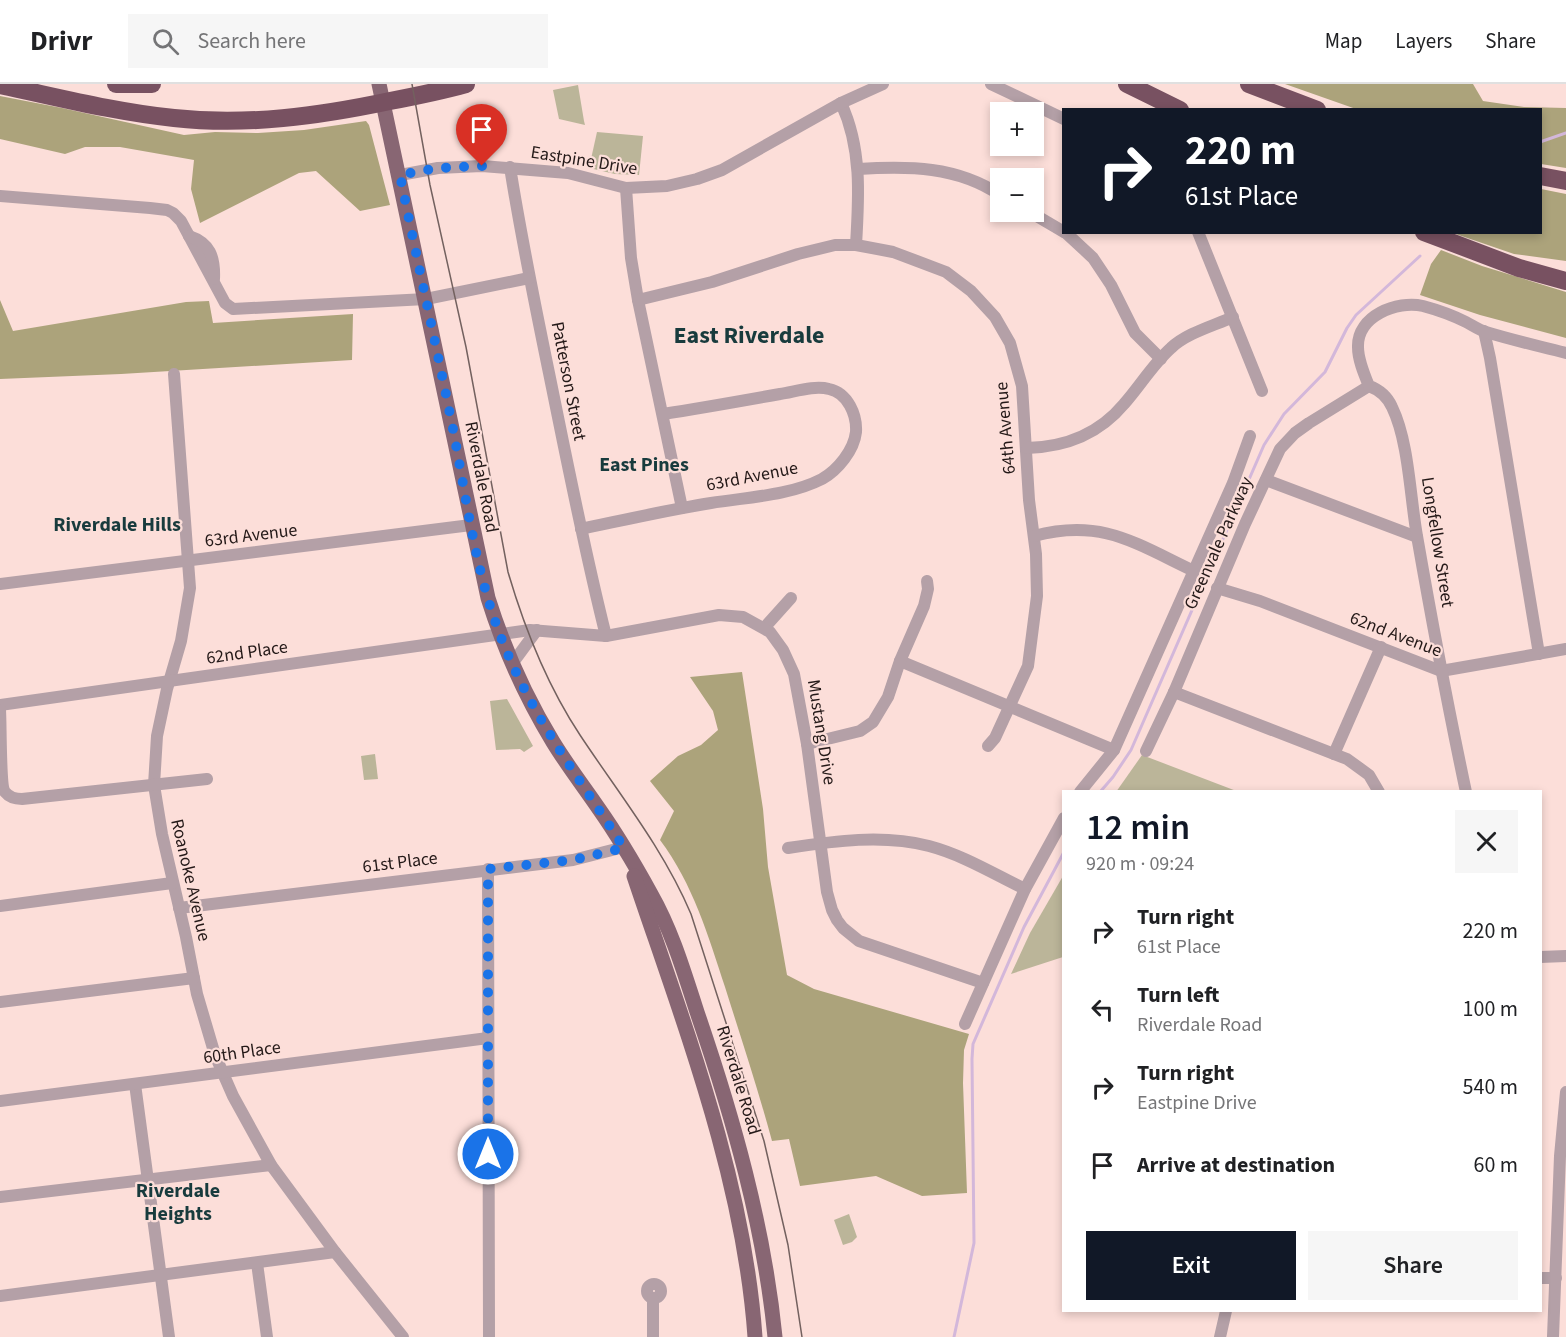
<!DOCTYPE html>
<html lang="en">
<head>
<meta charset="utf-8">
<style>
	:root { --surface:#fff; --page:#f6f6f6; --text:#202124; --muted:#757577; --line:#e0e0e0; --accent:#111827 }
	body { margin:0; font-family:"Source Sans 3",sans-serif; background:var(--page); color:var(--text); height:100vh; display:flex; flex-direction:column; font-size:22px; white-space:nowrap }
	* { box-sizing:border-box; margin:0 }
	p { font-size:20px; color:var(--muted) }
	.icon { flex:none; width:33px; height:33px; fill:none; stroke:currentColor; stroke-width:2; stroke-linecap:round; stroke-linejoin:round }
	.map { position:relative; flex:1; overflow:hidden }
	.side { position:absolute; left:1062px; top:706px; width:480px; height:522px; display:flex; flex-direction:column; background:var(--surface); border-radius:0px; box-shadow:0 3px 9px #0003 }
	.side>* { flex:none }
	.banner { position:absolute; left:1062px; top:24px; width:480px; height:126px; border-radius:0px; box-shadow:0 3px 9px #0003; background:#111827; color:#fff; overflow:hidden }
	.fabs { position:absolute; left:990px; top:18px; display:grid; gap:12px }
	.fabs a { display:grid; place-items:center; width:54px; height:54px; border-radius:0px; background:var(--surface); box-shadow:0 3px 9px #0003; font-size:30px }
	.pin { position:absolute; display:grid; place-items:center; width:51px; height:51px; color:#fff; margin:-62px -26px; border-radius:50% 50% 50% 0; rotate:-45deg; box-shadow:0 0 6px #0007 }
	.pin .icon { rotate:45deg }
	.me { position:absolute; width:66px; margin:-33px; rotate:0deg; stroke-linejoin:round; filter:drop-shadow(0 0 4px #0008) }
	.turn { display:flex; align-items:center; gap:21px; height:126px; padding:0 24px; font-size:27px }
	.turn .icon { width:78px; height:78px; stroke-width:2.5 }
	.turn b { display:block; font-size:42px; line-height:51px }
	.round { display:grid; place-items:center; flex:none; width:63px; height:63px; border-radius:0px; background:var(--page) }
	.overview { display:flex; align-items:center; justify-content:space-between; height:102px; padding:0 24px }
	h1 { font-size:36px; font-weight:600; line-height:45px; color:var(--accent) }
	.action { display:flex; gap:12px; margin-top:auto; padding:12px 24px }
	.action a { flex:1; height:69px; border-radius:0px; background:var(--accent); color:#fff; font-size:24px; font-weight:600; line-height:69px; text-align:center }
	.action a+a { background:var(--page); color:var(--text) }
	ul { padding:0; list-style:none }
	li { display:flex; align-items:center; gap:18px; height:78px; padding:0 24px }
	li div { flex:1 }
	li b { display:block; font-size:22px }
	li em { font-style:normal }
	header { display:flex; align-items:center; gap:36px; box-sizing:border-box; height:84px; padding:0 30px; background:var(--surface); border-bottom:2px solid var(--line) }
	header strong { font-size:28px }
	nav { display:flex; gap:33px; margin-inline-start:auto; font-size:21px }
	.search { width:420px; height:54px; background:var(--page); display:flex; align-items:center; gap:15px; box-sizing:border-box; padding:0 21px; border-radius:0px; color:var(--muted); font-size:22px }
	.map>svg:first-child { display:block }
</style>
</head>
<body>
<header>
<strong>Drivr</strong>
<div class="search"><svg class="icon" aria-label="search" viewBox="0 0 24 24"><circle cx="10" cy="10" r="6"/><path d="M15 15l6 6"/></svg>Search here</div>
<nav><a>Map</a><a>Layers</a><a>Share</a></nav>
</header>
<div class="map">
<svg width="1566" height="1253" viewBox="0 0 1566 1253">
	<rect width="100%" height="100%" fill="#fcded9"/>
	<g fill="#bbb599">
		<polygon points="578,1 584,37 585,41 559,35 553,6"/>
		<polygon points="597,48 643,52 639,91 615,90 589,84"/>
		<polygon points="507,615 533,662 524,668 520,665 496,666 490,617"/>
		<polygon points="375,670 378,695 364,696 361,672"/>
		<polygon points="1142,671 1239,708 1116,708"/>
		<polygon points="1063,792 1063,873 1011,890 1030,849"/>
		<polygon points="849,1130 857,1153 852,1158 843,1161 834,1136"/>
	</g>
	<g fill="#aca37b">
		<polygon points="1285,0 1473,0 1483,17 1524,23 1566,24 1566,84 1541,80 1540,26 1356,25"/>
		<polygon points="0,12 62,24 184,51 215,48 258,49 304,46 366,37 369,41 390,121 360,127 316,87 299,89 200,139 191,105 194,76 120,63 85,63 65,70 0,55"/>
		<polygon points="1541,105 1566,110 1566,177 1514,170 1453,149 1540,148"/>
		<polygon points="1441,166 1482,182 1566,208 1566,254 1480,231 1420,211 1431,180"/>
		<polygon points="0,216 13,247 186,218 209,217 213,239 353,230 352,276 121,290 0,295"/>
		<path d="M742,588L763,725L768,783L787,891L814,905L969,950L964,966L963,999L967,1109L922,1112L876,1092L800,1102L789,1055L772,1057C758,1005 741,954 725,903C708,851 693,800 660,756L674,727L650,697L678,672L701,661L718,646L713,627L690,593Z"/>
	</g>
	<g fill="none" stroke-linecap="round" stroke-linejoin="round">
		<g stroke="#d3b7da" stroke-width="3">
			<polyline points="1540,58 1566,49"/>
			<polyline points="1100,708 1113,693 1131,666 1264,361 1284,330 1325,288 1347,244 1356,231 1420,172"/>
			<polyline points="954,1253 974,1159 972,975 973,960 1024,843 1064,768"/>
		</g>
		<g stroke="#b4a0a7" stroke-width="12">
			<polyline points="991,0 1064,35"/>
			<path d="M841,19C862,64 859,112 856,161"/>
			<path d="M510,83C521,153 535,221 549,289C567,377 584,465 606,552"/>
			<path d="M858,85C909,82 957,82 1000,111"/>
			<polyline points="400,91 438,84 482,82 568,89 626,104 667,102 697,95 722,86 841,19 883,0"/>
			<polyline points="626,104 631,174 638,216 682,424"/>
			<polyline points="0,112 150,124 167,126 173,129 181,137 225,219 233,225 426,215 529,194"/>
			<polyline points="1030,128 1064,148"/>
			<polyline points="1065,148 1093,174 1111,201 1135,249 1161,275"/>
			<polyline points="1198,148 1262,307"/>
			<path d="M189,152C210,159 215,173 214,195"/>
			<polyline points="638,216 712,198 798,170 835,161 856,161 893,168 946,188 971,207 995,233 1010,259 1022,302 1029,416 1036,470 1037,512 1028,582 995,654 988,662"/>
			<polyline points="1484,247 1490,274 1539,570"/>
			<polyline points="174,290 190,504 181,557 167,605 157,652 154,701 162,750 186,853 197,910 215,971 233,1012 271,1081 335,1168 403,1253"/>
			<path d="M1027,364C1066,363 1099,350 1124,320C1140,302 1153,280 1171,264C1187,249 1213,242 1233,233"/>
			<polyline points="1266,396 1417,453"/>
			<path d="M581,445C624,436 667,426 711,419C747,413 789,412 822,395C838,386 854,366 856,348C857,331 848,309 829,305C814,301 794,308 780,310C741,317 702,324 663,330"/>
			<path d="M1034,452C1101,434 1135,459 1194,487"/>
			<polyline points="0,500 471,441"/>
			<polyline points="1217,504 1260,517 1441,587 1566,565"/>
			<polyline points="765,543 791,514"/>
			<polyline points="900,577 1114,666"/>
			<polyline points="512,580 537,546"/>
			<polyline points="1174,608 1347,675 1369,691 1379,708"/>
			<polyline points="0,621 530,546 606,552 719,531 743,533 770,548 783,566 794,590 807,660 827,808 832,826 837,836 843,844 859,857 983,899"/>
			<path d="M0,626C1,638 0,702 5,708C9,713 16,715 22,715L207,695"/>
			<polyline points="807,660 860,647 873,638 888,613 900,577 924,522 928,505 927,497"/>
			<polyline points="1146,667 1174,608 1245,440 1280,365 1295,349 1309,339 1369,302"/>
			<polyline points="1334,670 1381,563"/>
			<polyline points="1080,708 1114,666 1233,399 1250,352"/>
			<path d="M1466,708C1448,623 1432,538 1417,452C1410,413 1409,358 1392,323C1387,312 1380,306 1369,302C1364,290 1358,276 1358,263C1357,232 1397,216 1423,222C1438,226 1452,231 1466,238C1472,241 1479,246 1486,248C1512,256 1539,262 1566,269"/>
			<path d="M788,764C834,757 883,750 929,762C963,771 994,790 1025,805"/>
			<polyline points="488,785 489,1253"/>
			<polyline points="0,822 172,799"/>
			<polyline points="179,824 573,776 624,763"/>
			<polyline points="1540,873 1566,872"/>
			<polyline points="0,918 194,894"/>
			<polyline points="965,940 1025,805 1064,734"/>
			<polyline points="135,1000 169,1253"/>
			<polyline points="0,1017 488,954"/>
			<polyline points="0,1113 271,1081"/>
			<polyline points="257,1179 267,1253"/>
			<polyline points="1540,1194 1556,1194"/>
			<circle cx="654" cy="1207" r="7"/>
			<polyline points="0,1212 335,1168"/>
			<polyline points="653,1253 653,1215"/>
			<polyline points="1220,1253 1226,1227"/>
			<polyline points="1553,1253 1560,1072 1566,1008"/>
		</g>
		<g stroke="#886673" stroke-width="15">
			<path d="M379,0L488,514C504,565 525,612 553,658C567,681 584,703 599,725C618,752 635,781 651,810C672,847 684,888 697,928C733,1033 764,1142 775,1253"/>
			<path d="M634,792C684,941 744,1095 755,1253"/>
		</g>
		<g stroke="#785161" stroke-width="18">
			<polyline points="116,0 152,0"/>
			<polyline points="1127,0 1180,26"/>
			<polyline points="1249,0 1317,26"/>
			<path d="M0,1C57,13 115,28 174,34C247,42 319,32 390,17C416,12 441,7 466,0"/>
			<polyline points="1540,92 1566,97"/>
			<polyline points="1424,148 1519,184 1566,197"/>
		</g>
		<path stroke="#73615f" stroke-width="1.5" d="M412,0L430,101L466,263L508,488C525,546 547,601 580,651C619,710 663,764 691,830L764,1057L788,1161L802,1253"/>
	</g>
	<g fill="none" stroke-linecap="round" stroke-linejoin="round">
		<path stroke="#1a73e8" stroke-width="10" stroke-dasharray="0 18" d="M482,82L438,84L400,91C417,176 436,260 453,345C467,417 476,493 504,561C534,635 581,697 624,764L573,776L488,785V1070"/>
	</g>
	<g text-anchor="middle" stroke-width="4.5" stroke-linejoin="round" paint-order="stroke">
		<g font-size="18" fill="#241918" stroke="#fcded9">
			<text transform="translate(584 76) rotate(9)" y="6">Eastpine Drive</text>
			<text transform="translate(569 297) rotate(79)" y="6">Patterson Street</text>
			<text transform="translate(1005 344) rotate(-95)" y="6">64th Avenue</text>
			<text transform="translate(752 392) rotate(-11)" y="6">63rd Avenue</text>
			<text transform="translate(482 393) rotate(79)" y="6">Riverdale Road</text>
			<text transform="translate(251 451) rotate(-7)" y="6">63rd Avenue</text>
			<text transform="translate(1438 458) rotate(81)" y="6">Longfellow Street</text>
			<text transform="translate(1218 459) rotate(-66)" y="6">Greenvale Parkway</text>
			<text transform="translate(1396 550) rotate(21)" y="6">62nd Avenue</text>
			<text transform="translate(247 568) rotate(-8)" y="6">62nd Place</text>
			<text transform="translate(822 648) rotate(81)" y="6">Mustang Drive</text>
			<text transform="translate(400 778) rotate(-7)" y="6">61st Place</text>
			<text transform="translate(191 796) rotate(77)" y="6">Roanoke Avenue</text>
			<text transform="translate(242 968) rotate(-8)" y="6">60th Place</text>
			<text transform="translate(739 996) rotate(73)" y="6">Riverdale Road</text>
		</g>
		<g font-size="20" font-weight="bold" fill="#183b3d" stroke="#fcded9">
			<text x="644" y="387">East Pines</text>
			<text x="117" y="447">Riverdale Hills</text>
			<text x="178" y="1113">Riverdale<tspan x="178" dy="23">Heights</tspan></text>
		</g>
		<g font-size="24" font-weight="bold" fill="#183b3d" stroke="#fcded9">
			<text x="749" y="259">East Riverdale</text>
		</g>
	</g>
</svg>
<div class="fabs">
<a>+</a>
<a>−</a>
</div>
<div class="pin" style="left:482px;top:82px;background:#d93025"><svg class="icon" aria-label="arrive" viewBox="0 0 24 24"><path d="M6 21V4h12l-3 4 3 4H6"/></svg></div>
<svg class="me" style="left:488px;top:1070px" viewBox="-20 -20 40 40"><circle r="17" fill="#1a73e8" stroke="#fff" stroke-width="3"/><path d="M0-11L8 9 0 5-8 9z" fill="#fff"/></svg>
<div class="banner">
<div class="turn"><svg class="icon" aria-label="right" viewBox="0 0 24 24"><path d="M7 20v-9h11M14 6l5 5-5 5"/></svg><div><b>220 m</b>61st Place</div></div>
</div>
<section class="side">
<div class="overview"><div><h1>12 min</h1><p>920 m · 09:24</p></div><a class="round"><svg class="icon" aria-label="close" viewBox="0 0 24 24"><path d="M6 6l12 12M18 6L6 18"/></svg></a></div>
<ul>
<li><svg class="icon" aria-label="right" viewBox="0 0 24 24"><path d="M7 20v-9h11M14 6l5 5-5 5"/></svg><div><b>Turn right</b><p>61st Place</p></div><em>220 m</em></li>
<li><svg class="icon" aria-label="left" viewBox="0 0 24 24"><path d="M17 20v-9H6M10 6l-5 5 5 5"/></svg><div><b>Turn left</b><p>Riverdale Road</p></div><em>100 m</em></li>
<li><svg class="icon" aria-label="right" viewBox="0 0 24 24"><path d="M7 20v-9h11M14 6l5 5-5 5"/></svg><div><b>Turn right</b><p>Eastpine Drive</p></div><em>540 m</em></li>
<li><svg class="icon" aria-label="arrive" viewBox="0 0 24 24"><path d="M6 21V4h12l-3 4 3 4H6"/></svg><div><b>Arrive at destination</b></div><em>60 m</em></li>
</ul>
<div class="action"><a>Exit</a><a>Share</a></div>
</section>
</div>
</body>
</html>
